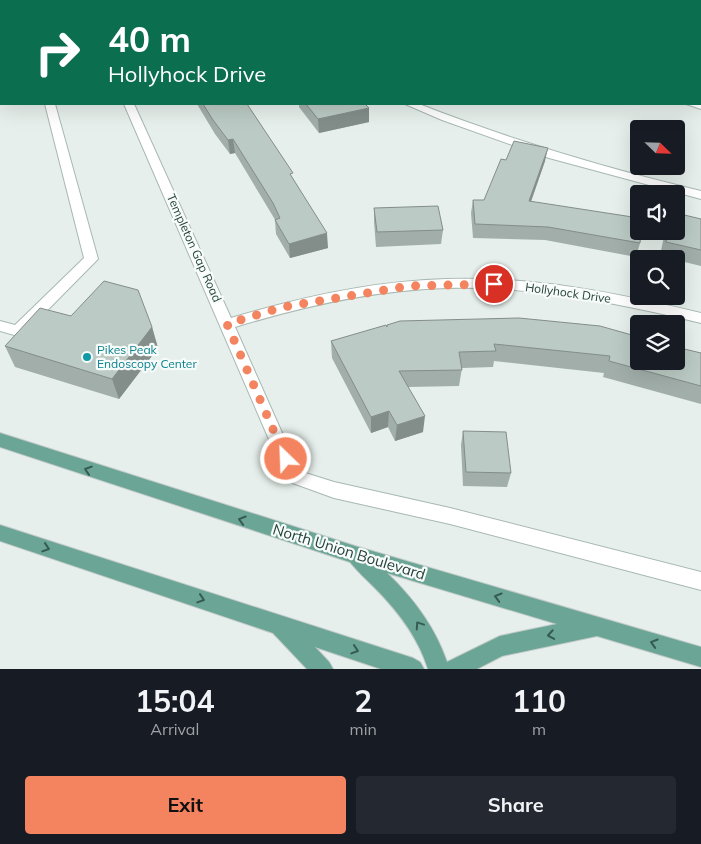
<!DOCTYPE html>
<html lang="en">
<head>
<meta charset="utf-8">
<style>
	:root { --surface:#171b24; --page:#242831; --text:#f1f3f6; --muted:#9ea1a6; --accent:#f4845f }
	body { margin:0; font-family:Mulish,sans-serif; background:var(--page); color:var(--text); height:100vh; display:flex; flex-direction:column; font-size:19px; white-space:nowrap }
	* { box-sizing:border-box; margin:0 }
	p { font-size:16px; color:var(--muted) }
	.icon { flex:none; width:28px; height:28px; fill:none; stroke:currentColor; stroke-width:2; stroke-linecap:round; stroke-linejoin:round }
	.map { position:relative; height:669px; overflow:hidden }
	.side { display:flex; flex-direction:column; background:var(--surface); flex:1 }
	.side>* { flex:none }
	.banner { position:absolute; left:0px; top:0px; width:701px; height:105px; box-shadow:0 5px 20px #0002; background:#0b6e4f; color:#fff; overflow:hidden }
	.needle { width:32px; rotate:113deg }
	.controls { position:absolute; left:630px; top:120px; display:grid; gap:10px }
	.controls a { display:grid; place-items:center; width:55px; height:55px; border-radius:5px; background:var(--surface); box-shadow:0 5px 20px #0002; font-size:25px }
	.pin { position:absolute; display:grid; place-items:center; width:42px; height:42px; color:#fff; margin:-21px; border:2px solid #fff; border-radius:50%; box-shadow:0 1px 5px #0007 }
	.me { position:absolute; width:55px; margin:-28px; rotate:336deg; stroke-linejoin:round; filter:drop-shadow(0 0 4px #0008) }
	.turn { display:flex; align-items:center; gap:18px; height:105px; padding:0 25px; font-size:22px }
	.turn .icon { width:65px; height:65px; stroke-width:2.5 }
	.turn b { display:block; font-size:35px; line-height:42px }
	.eta { display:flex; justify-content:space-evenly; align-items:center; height:85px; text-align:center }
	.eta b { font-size:30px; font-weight:700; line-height:35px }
	.button { display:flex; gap:10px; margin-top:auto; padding:10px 25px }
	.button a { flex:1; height:58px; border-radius:5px; background:var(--accent); color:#111; font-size:20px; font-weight:700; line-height:58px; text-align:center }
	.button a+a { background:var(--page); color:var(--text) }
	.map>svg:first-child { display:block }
</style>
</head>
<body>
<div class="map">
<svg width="701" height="669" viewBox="0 0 701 669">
	<rect width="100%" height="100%" fill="#e6efeb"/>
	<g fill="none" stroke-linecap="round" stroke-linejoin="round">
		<g stroke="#a8b8b2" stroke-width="2">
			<g id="minor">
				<rect x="79" y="0" width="8" height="1"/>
				<rect x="212" y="0" width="10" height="1"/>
				<rect x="368" y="0" width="11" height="1"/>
				<rect x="0" y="23" width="1" height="6"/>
				<rect x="700" y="39" width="1" height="6"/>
				<rect x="0" y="52" width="1" height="6"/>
				<rect x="0" y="92" width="1" height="6"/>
				<polygon points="701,103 701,109 686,104 700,104"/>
				<polygon points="45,104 55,104 98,259 23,335 18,336 0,331 0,321 15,325 84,258"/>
				<path d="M124,104H134L231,318C301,297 373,281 446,279C533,276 617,293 701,313V323C618,303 533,286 447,288C374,290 304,306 235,327L299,471L334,482L450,508L701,572V590L450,524L334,498L287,481Z"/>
				<path d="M405,104H419C511,140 605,168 701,191V199L549,158L442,120Z"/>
			</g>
		</g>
		<g stroke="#c2cac8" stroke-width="2">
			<g id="major">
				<path d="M0,433L355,546L701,647V667L597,636L502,656L477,669H428C418,637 398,611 374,587C366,579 357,571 350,562L0,447ZM387,573L557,624L500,636L447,662C435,627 414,599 387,573Z"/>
				<polygon points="0,525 413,658 420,662 424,669 381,669 315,647 329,662 333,669 307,669 273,633 0,541"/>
			</g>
		</g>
		<use href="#minor" fill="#fff" fill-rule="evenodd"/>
		<use href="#major" fill="#6aa596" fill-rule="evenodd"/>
	</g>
	<g fill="#a1aea9">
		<polygon points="427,0 612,0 610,1 430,1"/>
		<polygon points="647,0 701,0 701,16 700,16 700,1 647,1"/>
		<polygon points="197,104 247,104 293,179 328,248 290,258 276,234 275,220 274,218 235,153 230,154 215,134"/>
		<polygon points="299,104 365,104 369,108 369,122 319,133 299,107"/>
		<polygon points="506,160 545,161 531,202 640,243 636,257 545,240 473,238 471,213 473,200 484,200"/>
		<polygon points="374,208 443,230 441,244 376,247 374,222"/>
		<polygon points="701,219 701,266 676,260 676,259 670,259 660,256 665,231 676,231"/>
		<polygon points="71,316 152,327 158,348 119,399 15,367 5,346"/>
		<polygon points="387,327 701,353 701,404 603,377 604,373 494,361 493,367 462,368 459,386 408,387 423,432 395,441 388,427 371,433 332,358 331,341"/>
		<polygon points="463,431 511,473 507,487 463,486 461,445"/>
	</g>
	<g fill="#838d89">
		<polygon points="0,0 39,0 39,1 1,1 1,14 0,14"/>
		<polygon points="600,0 612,0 610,1 598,1"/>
		<polygon points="369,108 369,122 319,133 318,119"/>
		<polygon points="233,139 235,153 230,154 228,140"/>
		<polygon points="548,148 545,161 526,215 529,201"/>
		<polygon points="327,233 328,248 290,258 289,244"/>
		<polygon points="152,327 158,348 119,399 112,379"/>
		<polygon points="389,411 388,427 371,433 371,417"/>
		<polygon points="425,416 423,432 395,441 397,425"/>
	</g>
	<g fill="#bbcac4" stroke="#838d89">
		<polygon points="146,0 187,0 189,1 147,1"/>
		<polygon points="455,0 600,0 598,1 459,1"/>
		<polygon points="682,0 701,0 701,3 700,3 700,1 689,1"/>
		<polygon points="203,104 247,104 293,173 290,174 327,233 289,244 275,220 280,218 273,203 233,139 228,140 213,120"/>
		<polygon points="306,104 365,104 369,108 318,119"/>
		<polygon points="514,141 548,148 529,201 639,218 639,231 641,231 640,243 548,227 475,224 473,200 484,200 501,159 506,160"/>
		<polygon points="438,206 443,230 377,232 374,208"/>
		<polygon points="676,213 701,219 701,250 666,242 668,231 676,231"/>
		<polygon points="104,281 138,290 152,327 112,379 5,346 40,308 71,316"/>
		<polygon points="519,318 600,326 639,337 639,361 676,361 676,347 701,353 701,386 609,361 610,356 494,344 496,351 459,352 462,370 399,371 425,416 397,425 389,411 371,417 331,341 386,325 387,327 387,325 400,321"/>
		<polygon points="463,431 506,432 511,473 466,472"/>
	</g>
	<defs><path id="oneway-chevron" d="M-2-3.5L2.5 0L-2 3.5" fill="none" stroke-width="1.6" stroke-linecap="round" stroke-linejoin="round" transform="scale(1.25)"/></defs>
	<g stroke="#365b51">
		<use href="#oneway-chevron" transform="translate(88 470) rotate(-162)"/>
		<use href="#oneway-chevron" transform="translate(242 520) rotate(-163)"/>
		<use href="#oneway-chevron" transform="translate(46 548) rotate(18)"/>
		<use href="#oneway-chevron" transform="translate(498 597) rotate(-164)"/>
		<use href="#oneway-chevron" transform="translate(201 599) rotate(18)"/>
		<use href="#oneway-chevron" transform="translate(419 625) rotate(-124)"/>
		<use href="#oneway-chevron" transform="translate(551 635) rotate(170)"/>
		<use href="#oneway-chevron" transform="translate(654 643) rotate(-163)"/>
		<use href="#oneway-chevron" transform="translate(355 650) rotate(18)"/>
	</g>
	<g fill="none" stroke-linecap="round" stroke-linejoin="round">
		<polyline stroke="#f4845f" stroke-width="9" stroke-dasharray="0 16.2" points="286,459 227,324 283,307 409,286 494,284"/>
	</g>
	<circle fill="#0f9aa8" stroke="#f7fbf9" stroke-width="2" cx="87" cy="357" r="5"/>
	<g text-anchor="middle" stroke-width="4.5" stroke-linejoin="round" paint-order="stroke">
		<g font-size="12" fill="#24423a" stroke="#f7fbf9">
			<text transform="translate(194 248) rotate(66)" y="4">Templeton Gap Road</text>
			<text transform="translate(568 293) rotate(8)" y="4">Hollyhock Drive</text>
		</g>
		<g font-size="12" fill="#0d838f" stroke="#f7fbf9" text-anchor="start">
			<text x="97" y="354">Pikes Peak<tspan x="97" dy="14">Endoscopy Center</tspan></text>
		</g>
		<g font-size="15" fill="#24423a" stroke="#f7fbf9">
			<text transform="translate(349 552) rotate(17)" y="5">North Union Boulevard</text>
		</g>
	</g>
</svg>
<div class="controls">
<a><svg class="needle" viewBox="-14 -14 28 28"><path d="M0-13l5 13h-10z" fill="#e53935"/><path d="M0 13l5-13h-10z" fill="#9ea1a6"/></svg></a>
<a><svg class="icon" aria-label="sound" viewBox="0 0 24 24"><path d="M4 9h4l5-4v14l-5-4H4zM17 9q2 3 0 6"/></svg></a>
<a><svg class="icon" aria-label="search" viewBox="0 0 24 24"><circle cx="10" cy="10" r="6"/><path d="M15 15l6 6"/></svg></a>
<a><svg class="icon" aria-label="layers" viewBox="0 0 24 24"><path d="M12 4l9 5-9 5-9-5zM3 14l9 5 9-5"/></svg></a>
</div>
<div class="pin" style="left:494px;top:284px;background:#d93025"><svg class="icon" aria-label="arrive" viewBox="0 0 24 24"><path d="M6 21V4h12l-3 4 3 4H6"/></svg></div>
<svg class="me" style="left:286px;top:459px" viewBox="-20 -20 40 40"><circle r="17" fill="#f4845f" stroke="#fff" stroke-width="3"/><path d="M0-11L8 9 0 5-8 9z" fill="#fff"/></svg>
<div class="banner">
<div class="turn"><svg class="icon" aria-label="right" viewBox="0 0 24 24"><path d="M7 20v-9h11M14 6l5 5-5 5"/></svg><div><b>40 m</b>Hollyhock Drive</div></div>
</div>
</div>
<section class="side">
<div class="eta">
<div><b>15:04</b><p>Arrival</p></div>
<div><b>2</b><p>min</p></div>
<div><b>110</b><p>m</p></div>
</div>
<div class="button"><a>Exit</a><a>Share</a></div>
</section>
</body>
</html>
